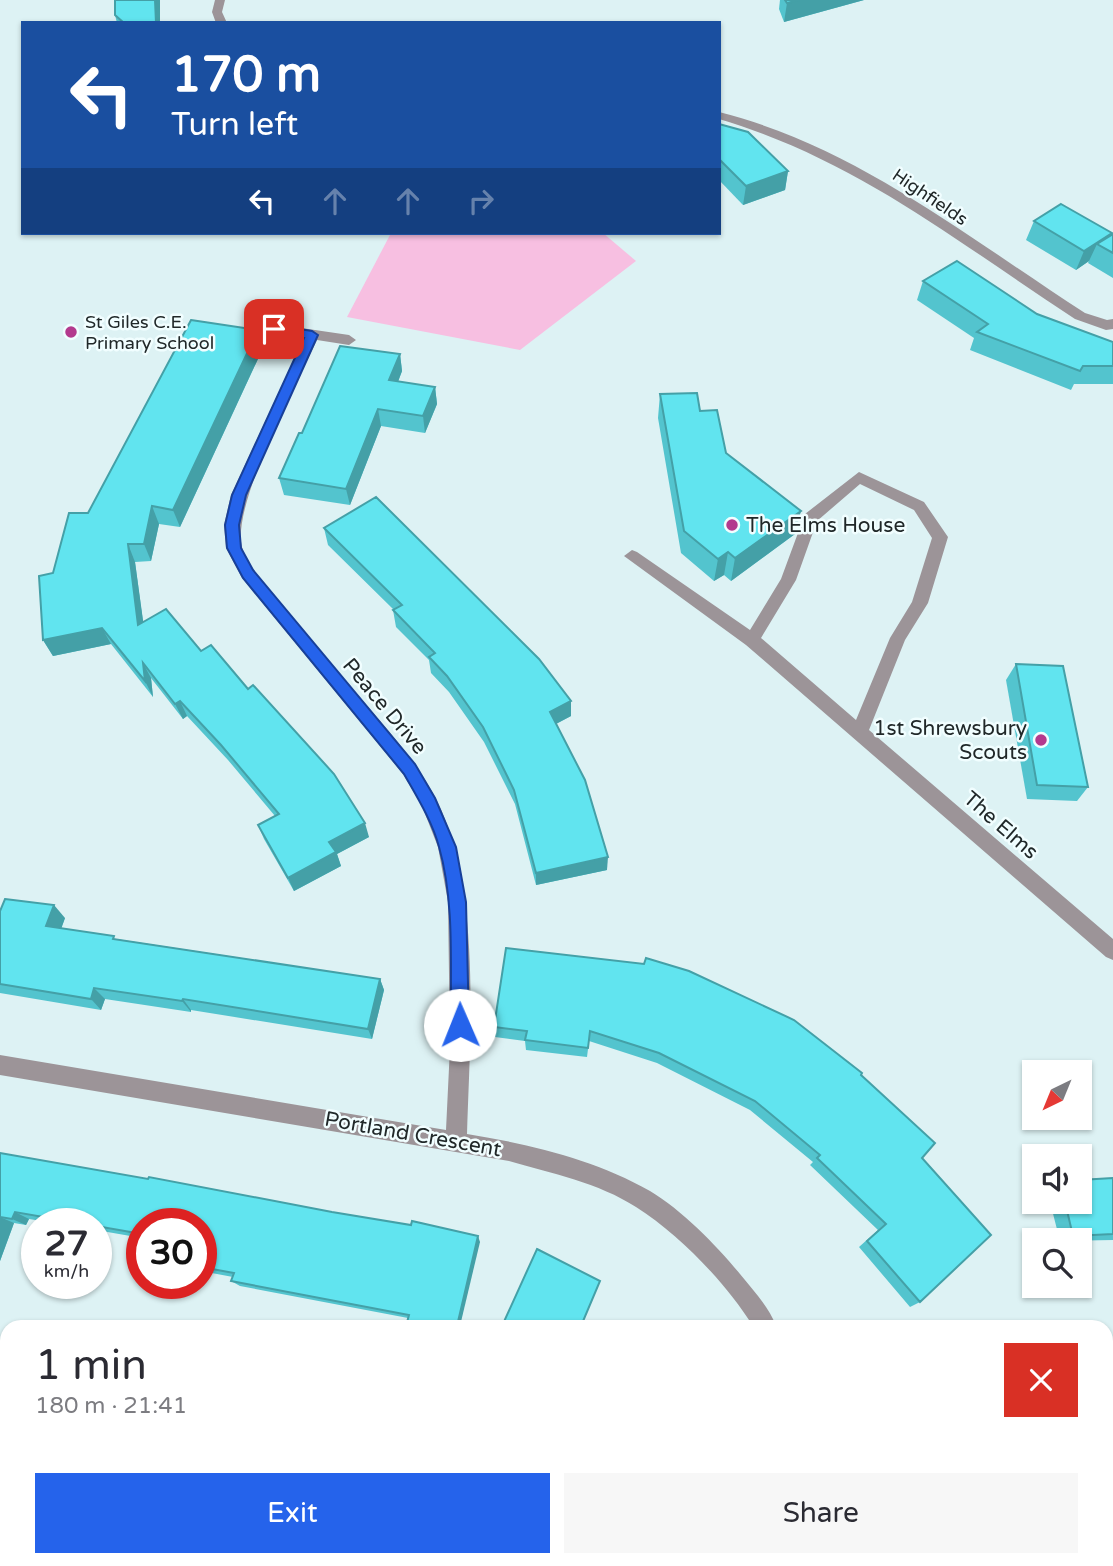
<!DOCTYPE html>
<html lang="en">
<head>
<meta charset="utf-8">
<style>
	:root { --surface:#fff; --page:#f7f7f7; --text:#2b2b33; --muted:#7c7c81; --accent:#2563eb }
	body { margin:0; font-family:"Varela Round",sans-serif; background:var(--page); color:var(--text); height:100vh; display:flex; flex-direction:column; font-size:26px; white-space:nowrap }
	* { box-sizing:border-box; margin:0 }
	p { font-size:23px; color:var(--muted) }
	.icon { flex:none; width:38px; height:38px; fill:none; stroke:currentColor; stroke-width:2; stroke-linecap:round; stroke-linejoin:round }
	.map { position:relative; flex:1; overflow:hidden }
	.side { position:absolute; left:0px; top:1320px; width:1113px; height:247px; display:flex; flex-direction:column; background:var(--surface); border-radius:21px 21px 0 0; box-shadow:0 2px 5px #0004 }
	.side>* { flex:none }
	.top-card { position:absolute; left:21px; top:21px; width:700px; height:214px; border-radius:0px; box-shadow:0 2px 5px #0004; background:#1a4fa0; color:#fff; overflow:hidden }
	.needle { width:46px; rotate:223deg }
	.tools { position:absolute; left:1022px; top:1060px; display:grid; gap:14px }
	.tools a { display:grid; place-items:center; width:70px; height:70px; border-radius:0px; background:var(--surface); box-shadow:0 2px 5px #0004; font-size:35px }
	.speed { position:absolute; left:21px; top:1208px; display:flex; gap:14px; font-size:35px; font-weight:700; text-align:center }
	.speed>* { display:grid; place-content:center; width:91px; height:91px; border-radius:50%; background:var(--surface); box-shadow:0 2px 5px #0004; line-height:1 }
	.speed small { font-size:18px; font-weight:400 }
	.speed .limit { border:10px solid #d22; background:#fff; color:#111 }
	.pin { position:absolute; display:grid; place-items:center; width:60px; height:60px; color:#fff; margin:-30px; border-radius:14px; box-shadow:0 4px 10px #0006 }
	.me { position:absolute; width:77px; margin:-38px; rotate:359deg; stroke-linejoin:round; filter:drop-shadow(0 0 5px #0008) }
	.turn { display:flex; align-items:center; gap:24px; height:147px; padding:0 35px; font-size:32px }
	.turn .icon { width:91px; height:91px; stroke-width:2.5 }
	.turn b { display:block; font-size:49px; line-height:60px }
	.lanes { display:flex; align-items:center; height:66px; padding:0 35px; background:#0003; justify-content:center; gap:35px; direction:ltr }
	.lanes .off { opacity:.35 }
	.round { display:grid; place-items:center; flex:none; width:74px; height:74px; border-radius:0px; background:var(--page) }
	.headline { display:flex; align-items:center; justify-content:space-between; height:119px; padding:0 35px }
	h1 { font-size:42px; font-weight:600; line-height:52px }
	.button { display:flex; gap:14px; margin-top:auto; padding:14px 35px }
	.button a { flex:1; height:80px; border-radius:0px; background:var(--accent); color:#fff; font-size:28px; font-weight:600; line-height:80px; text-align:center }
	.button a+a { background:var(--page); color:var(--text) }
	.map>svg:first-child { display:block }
</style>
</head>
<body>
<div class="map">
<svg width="1113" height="1566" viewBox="0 0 1113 1566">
	<rect width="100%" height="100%" fill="#ddf2f4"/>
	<polygon fill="#f7bfe1" points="391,233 603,233 636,261 520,350 347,317"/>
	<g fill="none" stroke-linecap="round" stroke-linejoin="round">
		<g fill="#9c9498" fill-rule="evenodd">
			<polygon points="215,0 225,0 222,12 227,23 216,23 212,12"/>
			<path d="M719,112C857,147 967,237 1085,313L1107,320L1113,319V329L1106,330L1075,319C957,242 857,160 719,119Z"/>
			<path d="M274,324L349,335L356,340L349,345L317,340C297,383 231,506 242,547C249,577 319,650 342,677C375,716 412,753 436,799C482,889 470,1033 467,1134C529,1144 594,1159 650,1191C682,1210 717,1246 740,1274C753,1290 769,1307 776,1326H753C725,1282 680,1235 636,1207C599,1183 551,1173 509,1161L0,1075V1055L446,1130L450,1047L448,902L438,847L422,806L403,774L242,578L226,548L224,525L231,495L304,338L269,332L267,329Z"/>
			<path d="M859,472L924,502L948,537L928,603L905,640L869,730L1113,939V960L1106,957L746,645L624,556L632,550L637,552L750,630L781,579L805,514ZM860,484L914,510L932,538L912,602L890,638L856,720L761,638L796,580L817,521Z"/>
			<polygon points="1113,1346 1113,1368 1106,1369 1106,1347"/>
			<polygon points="847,1559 871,1559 872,1566 848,1566"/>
		</g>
	</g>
	<g fill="#53c4ce">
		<polygon points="780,0 864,0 784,22 779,9"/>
		<polygon points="115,15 160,23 117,23"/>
		<polygon points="719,124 788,171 785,190 743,205 719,180"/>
		<polygon points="1034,221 1112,233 1110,236 1113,234 1113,278 1088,263 1089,261 1076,270 1026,240"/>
		<polygon points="923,281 1037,314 1113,342 1113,384 1074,384 1071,390 970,350 974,338 917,300"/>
		<polygon points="263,348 180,527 159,524 151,561 135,562 143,622 201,651 369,837 337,854 341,866 294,891 264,839 258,825 275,816 228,760 187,716 183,719 151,678 153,697 111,644 53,656 43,640 53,573"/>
		<polygon points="400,354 402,371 398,382 435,387 437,404 425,433 381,426 350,505 284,495 279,478 302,433"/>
		<polygon points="660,394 700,411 726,453 795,534 731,581 724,575 714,581 681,553 658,418"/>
		<polygon points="324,528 571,716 556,724 607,870 536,885 515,804 484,742 449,692 431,673 429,660 396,627 393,610 394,610 328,545"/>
		<polygon points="1016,664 1088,787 1077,801 1027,799 1006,680"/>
		<polygon points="0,911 65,918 61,928 116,939 380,979 384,990 372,1039 191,1010 191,1012 105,999 101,1010 0,993"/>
		<polygon points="506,948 861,1075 922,1158 920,1302 910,1307 859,1247 878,1230 810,1165 813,1162 750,1110 657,1063 589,1041 587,1057 526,1050 525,1041 495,1037 494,1027"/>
		<polygon points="0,1153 480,1242 408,1318 240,1286 231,1281 233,1277 201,1271 201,1223 142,1223 142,1238 96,1230 96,1223 55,1223 29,1219 26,1225 14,1223 0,1261"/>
		<polygon points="1113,1178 1113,1240 1060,1241 1050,1202 1080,1202"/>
		<polygon points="668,1559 766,1559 746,1566 667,1566"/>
		<polygon points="960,1559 1084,1559 1040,1561 1041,1566 961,1566"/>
	</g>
	<g fill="#44a0a7">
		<polygon points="155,0 160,0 160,23 156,23"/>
		<polygon points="799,0 864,0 784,22 787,3"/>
		<polygon points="788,171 785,190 743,205 746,186"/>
		<polygon points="1112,233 1105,248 1097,244 1089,261 1076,270 1084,251"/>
		<polygon points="258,330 263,348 180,527 173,510"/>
		<polygon points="400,354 402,371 392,397 389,380"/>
		<polygon points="435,387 437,404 425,433 423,416"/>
		<polygon points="378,409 381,426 350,505 346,489"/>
		<polygon points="152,506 159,524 151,561 144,544"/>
		<polygon points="801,511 795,534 731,581 735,558"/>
		<polygon points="128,544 135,562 146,642 138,625"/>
		<polygon points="728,552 724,575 714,581 718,559"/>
		<polygon points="102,628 111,644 53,656 43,640"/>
		<polygon points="143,663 151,678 153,697 145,681"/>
		<polygon points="180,701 187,716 183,719 175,704"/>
		<polygon points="571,701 571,716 550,727 550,712"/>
		<polygon points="365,823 369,837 337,854 341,866 294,891 288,878 329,842"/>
		<polygon points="608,857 607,870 536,885 536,873"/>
		<polygon points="54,905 65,918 58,938 46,926"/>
		<polygon points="380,979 384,990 372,1039 368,1029"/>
		<polygon points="94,988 105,999 101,1010 91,999"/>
		<polygon points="183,999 191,1010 191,1012 182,1001"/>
		<polygon points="15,1212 29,1219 26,1225 12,1219"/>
		<polygon points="0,1217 14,1223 0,1261"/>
		<polygon points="478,1236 480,1242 460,1326 457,1326"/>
	</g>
	<g fill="#61e4ef" stroke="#44a0a7" stroke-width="2">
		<polygon points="115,0 155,0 156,23 124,23 115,15"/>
		<polygon points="785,0 799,0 787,3"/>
		<polygon points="719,124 748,132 788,171 746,186 719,159"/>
		<polygon points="1061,204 1112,233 1084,251 1034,221"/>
		<polygon points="1113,234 1113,253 1097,244"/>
		<polygon points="957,261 1037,314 1113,342 1113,366 1083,366 1080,371 977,332 988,324 923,281"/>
		<polygon points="191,320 258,330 173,510 152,506 144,544 128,544 138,625 166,609 201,651 211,645 248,689 253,685 334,774 365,823 329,842 336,852 288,878 258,825 279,814 221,745 180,701 175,704 143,663 145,681 102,628 43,640 39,576 53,573 69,513 88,513"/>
		<polygon points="340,346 400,354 389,380 435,387 423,416 378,409 346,489 279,478 299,433 302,433"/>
		<polygon points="697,393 700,411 717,410 726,453 801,511 735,558 728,552 718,559 684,531 660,394"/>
		<polygon points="376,497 539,659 571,701 550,712 585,780 608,857 536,873 514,790 483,727 447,676 429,657 435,653 393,610 402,605 324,528"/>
		<polygon points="1016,664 1063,666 1088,787 1037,785"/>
		<polygon points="5,899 54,905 46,926 114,936 113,939 380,979 368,1029 183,999 182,1001 94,988 91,999 0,984 0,911"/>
		<polygon points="506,948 644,964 646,958 689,971 794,1020 862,1073 861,1075 935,1143 922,1158 991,1235 920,1302 867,1241 886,1224 817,1158 820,1155 755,1101 659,1053 590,1031 588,1048 525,1040 527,1031 494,1027"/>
		<polygon points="0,1153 148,1179 149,1177 332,1212 411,1225 412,1221 478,1236 457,1326 406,1326 409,1315 231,1281 234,1273 201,1267 201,1223 142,1223 142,1234 96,1226 96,1223 78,1223 15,1212 12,1219 0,1217"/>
		<polygon points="1113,1178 1113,1234 1073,1236 1065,1202 1080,1202 1080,1180"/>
		<polygon points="537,1249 600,1281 581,1326 502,1326"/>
		<polygon points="672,1559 766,1559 766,1561 746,1566 671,1566"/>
		<polygon points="972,1559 1084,1559 1040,1561 1041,1566 973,1566"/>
	</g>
	<path fill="#2563eb" stroke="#184099" stroke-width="2" d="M274,325L312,331L318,335L246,495L239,525L241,548L253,570L415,764L435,798L456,847L466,902L469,1025L466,1031L460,1033L454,1031L451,1025C450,967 455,903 439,847C432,821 417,797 404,774L243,578L227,548L225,525L232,495L304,338L270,332V326Z"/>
	<g fill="#b33a8e" stroke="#f1feff" stroke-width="2.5">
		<circle cx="71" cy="332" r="7"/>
		<circle cx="732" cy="525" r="7"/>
		<circle cx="1041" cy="740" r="7"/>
	</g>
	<g text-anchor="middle" stroke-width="5" stroke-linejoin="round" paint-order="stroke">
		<g font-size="18" fill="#202829" stroke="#f1feff">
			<text transform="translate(930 197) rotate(34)" y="6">Highfields</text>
		</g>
		<g font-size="18" fill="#202829" stroke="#f1feff" text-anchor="start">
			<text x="85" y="328">St Giles C.E.<tspan x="85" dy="21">Primary School</tspan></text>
		</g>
		<g font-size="21" fill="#202829" stroke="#f1feff" text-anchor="start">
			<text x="746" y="532">The Elms House</text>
			<text x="1027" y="735" text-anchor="end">1st Shrewsbury<tspan x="1027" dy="24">Scouts</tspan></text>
		</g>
		<g font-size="21" fill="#202829" stroke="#f1feff">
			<text transform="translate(385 706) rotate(50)" y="7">Peace Drive</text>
			<text transform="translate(1001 825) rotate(41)" y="7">The Elms</text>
			<text transform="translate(413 1134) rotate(10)" y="7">Portland Crescent</text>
		</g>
	</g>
</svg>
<div class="tools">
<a><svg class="needle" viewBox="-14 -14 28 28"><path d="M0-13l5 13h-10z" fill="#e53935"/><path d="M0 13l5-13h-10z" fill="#7c7c81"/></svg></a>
<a><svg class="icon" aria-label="sound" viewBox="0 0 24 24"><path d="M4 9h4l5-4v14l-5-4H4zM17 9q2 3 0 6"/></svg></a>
<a><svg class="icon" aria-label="search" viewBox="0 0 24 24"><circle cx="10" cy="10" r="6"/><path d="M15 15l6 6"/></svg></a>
</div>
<div class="speed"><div>27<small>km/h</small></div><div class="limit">30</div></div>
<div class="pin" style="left:274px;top:329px;background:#d93025"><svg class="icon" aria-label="arrive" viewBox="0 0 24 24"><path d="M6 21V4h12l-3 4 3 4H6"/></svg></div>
<svg class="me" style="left:460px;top:1025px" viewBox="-20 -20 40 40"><circle r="19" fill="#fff"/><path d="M0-13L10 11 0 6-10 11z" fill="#2563eb"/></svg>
<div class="top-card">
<div class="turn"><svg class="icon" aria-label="left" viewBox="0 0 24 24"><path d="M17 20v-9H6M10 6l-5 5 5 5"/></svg><div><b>170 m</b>Turn left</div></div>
<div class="lanes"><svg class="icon" aria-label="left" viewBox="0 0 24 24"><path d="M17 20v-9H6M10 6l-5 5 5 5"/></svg><svg class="icon off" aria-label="ahead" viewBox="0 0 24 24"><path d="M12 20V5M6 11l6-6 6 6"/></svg><svg class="icon off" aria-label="ahead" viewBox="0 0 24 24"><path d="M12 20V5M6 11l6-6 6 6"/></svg><svg class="icon off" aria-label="right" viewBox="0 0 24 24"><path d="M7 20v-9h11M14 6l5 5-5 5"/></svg></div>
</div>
<section class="side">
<div class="headline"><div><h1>1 min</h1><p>180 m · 21:41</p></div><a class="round" style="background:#d93025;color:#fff"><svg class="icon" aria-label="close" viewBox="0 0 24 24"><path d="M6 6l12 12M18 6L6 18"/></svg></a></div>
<div class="button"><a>Exit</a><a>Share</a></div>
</section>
</div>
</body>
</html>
